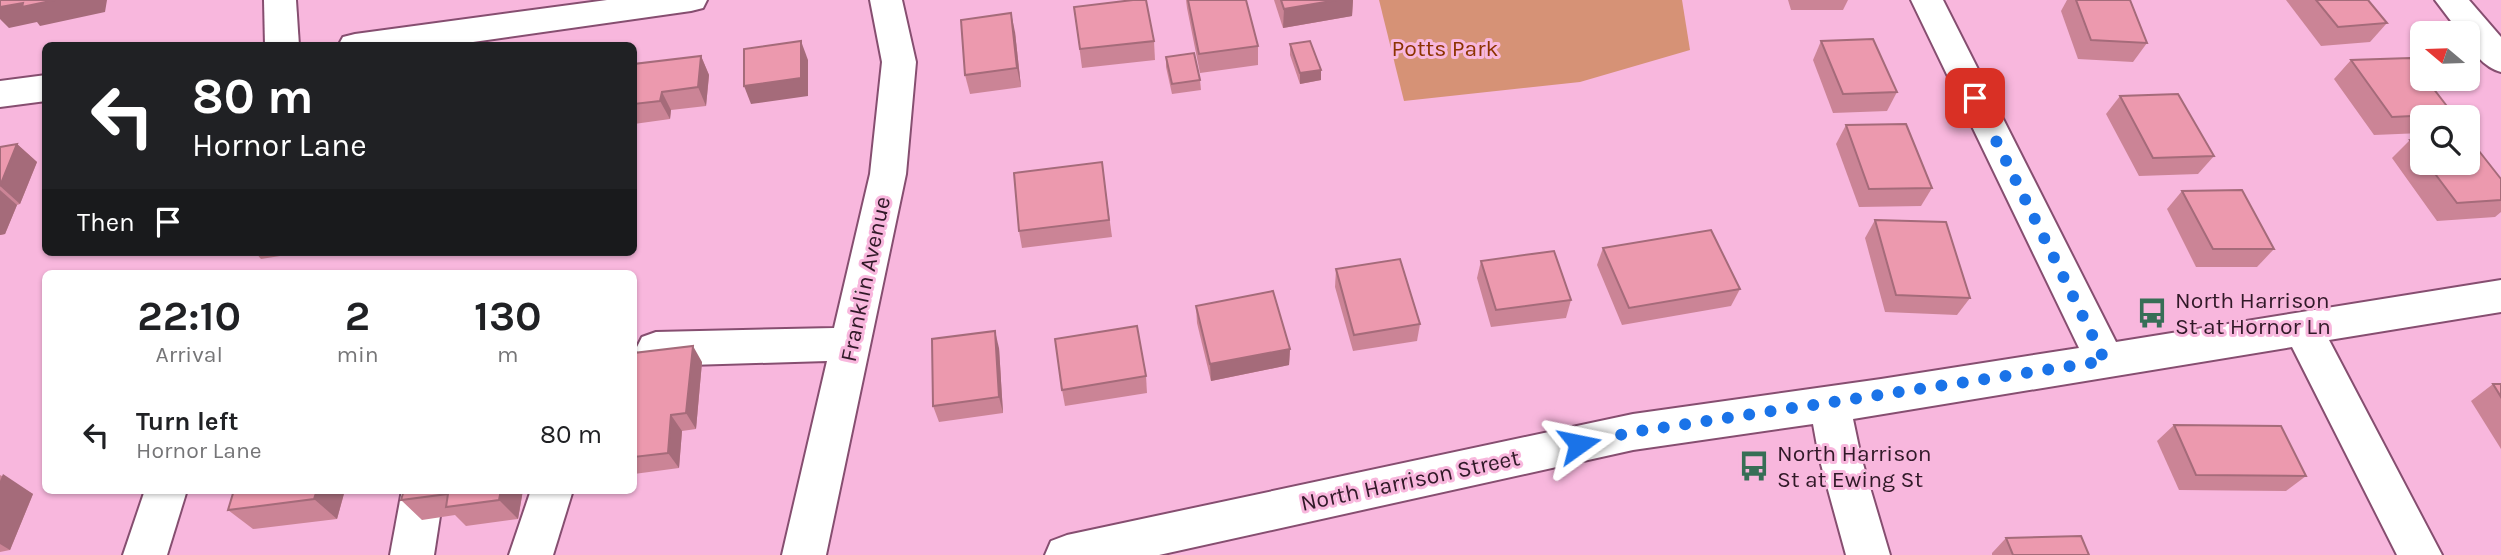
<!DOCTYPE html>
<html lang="en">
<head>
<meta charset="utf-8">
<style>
	:root { --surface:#fff; --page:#f6f6f6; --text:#202124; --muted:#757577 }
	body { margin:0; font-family:Karla,sans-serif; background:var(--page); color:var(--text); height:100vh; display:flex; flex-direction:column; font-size:26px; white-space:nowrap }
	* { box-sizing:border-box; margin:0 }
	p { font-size:23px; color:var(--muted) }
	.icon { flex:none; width:38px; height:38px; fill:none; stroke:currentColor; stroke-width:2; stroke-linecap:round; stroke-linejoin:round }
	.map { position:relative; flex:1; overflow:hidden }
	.sheet { position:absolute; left:42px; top:270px; width:595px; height:224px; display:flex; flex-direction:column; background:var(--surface); border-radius:10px; box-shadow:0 2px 5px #0004 }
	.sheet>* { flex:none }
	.top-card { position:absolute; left:42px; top:42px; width:595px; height:214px; border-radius:10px; box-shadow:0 2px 5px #0004; background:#202124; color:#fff; overflow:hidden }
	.needle { width:46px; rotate:289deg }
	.controls { position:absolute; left:2410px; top:21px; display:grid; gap:14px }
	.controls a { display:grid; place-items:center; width:70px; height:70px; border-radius:10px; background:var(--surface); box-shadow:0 2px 5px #0004; font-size:35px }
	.pin { position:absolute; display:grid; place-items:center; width:60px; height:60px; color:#fff; margin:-30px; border-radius:14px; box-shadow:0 4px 10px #0006 }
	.me { position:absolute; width:77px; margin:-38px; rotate:78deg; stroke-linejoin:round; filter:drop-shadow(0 0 5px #0008) }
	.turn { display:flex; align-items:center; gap:24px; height:147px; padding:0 35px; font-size:32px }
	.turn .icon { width:91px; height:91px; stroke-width:2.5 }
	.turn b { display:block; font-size:49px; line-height:60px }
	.then { display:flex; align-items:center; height:66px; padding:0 35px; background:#0003; gap:14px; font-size:26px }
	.eta { display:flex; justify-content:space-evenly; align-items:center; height:119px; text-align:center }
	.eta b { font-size:42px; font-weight:700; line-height:49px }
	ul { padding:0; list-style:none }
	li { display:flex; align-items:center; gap:21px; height:91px; padding:0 35px }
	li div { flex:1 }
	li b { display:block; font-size:26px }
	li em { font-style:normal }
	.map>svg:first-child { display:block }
</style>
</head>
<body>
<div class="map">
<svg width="2501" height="555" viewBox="0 0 2501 555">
	<rect width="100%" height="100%" fill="#f8b7dd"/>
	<polygon fill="#d69276" points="1379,0 1682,0 1690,50 1580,82 1404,101"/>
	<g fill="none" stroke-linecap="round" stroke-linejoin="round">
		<g stroke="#864e70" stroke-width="4">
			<g id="minor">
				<polygon points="264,0 296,0 299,46 265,46"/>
				<polygon points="607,0 707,0 703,8 691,11 445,46 338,46 343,37 355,34"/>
				<polygon points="870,0 902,0 916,62 906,174 826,555 782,555 827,361 656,366 642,361 636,349 642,337 656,332 834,328 870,174 882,62"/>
				<polygon points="1911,0 1943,0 2116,342 2501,280 2501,312 2329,340 2442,555 2397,555 2292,347 1853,419 1861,457 1890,555 1846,555 1819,457 1813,424 1633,450 1159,555 1045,555 1051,541 1067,535 1633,414 1881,379 2079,348"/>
				<path d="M2435,0H2469L2501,37V72C2485,68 2468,50 2468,33H2460Z"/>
				<polygon points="46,75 46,101 0,107 0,81"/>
				<polygon points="145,490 187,490 167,555 123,555"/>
				<polygon points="402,490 444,490 434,555 390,555"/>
				<polygon points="531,490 573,490 553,555 509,555"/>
			</g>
		</g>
		<use href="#minor" fill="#fff" fill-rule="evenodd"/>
	</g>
	<g fill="#cb8496">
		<polygon points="1186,0 1246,0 1258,46 1258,65 1200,73 1187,8"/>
		<polygon points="1274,0 1353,0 1352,16 1283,28"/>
		<polygon points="1788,0 1848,0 1843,10 1791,10"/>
		<polygon points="2067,0 2130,0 2147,43 2133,62 2078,59 2061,11"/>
		<polygon points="2286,0 2368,0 2387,23 2370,42 2321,46"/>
		<polygon points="1074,7 1154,41 1155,60 1082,68"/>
		<polygon points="1015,32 1021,87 970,94 965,75"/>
		<polygon points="1821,41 1897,92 1887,111 1833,113 1813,60"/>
		<polygon points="1290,44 1321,70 1321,80 1300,84 1290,55"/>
		<polygon points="701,56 709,75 706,106 671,110 670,119 634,124 634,64"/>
		<polygon points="1166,57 1200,80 1201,90 1172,94 1166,67"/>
		<polygon points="2351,60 2453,114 2450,117 2422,117 2422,133 2374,135 2334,79"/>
		<polygon points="2120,96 2214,156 2198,174 2139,176 2106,114"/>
		<polygon points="1846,125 1932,188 1921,206 1859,207 1836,144"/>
		<polygon points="2422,139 2422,163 2468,163 2501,179 2501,212 2495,217 2437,221 2392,158 2410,140"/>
		<polygon points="17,144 37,162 20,204 17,205 5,234 0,235 0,147"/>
		<polygon points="1102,162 1112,237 1022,248 1019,231"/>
		<polygon points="2182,191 2274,249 2257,267 2196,267 2167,209"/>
		<polygon points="1875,220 1970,298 1957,315 1885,312 1865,238"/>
		<polygon points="1603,248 1740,289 1731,306 1622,325 1597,265"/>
		<polygon points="255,252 299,252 299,253 261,259"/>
		<polygon points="1481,261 1571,300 1566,318 1491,327 1477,278"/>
		<polygon points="1336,269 1420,324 1417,341 1353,351 1335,287"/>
		<polygon points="1196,306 1290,349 1289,365 1211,381 1197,323"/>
		<polygon points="999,348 1003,413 939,422 933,406"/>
		<polygon points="634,353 702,362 696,429 682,431 679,468 634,474"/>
		<polygon points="1146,376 1147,393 1065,406 1062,390"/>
		<polygon points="2493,384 2501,384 2501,449 2471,401"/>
		<polygon points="2174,425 2306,476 2286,491 2179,490 2157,441"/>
		<polygon points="0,475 33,494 10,550 0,552"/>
		<polygon points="234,490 345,490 337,519 253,529 228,510"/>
		<polygon points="404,490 523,490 518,519 466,526 455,515 422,520 401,500"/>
		<polygon points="2006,538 2089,555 1992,555 1992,553"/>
	</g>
	<g fill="#a56b7a">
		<polygon points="55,0 107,0 105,12 40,26 37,22 9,28 0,19 0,7 23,3"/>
		<polygon points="1337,0 1353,0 1352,16 1283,28 1284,9"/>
		<polygon points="1011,13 1015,32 1021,87 1017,68"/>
		<polygon points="801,41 808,60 808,96 751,104 744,86"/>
		<polygon points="701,56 709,75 706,106 698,87"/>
		<polygon points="1321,70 1321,80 1300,84 1300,73"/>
		<polygon points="662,92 671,110 670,119 660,101"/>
		<polygon points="17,144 37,162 20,204 0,186"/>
		<polygon points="0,190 17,205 5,234 0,235"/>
		<polygon points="995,331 999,348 1003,413 999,397"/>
		<polygon points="693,346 702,362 696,429 686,413"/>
		<polygon points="1290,349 1289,365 1211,381 1210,364"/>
		<polygon points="671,415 682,431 679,468 668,453"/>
		<polygon points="3,474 33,494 10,550 0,544 0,481"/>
		<polygon points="317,490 345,490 337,519 314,499"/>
		<polygon points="501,490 523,490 518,519 499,500"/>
	</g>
	<g fill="#ec99ae" stroke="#a56b7a" stroke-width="2">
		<polygon points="0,0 55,0 22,7 23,3 0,7"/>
		<polygon points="1133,0 1146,0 1154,41 1080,49 1074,7"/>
		<polygon points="1188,0 1246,0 1258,46 1199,54"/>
		<polygon points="1281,0 1337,0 1284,9"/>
		<polygon points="2076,0 2130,0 2147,43 2091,40"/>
		<polygon points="2316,0 2368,0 2387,23 2338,27"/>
		<polygon points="1011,13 1017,68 965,75 961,20"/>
		<polygon points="1873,39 1897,92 1843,94 1821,41"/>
		<polygon points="801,41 801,78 744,86 744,49"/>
		<polygon points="1310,41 1321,70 1300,73 1290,44"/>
		<polygon points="1194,53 1200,80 1172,84 1166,57"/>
		<polygon points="701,56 698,87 662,92 660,101 634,104 634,64"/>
		<polygon points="2410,58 2422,74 2422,79 2426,79 2453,114 2392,117 2351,60"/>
		<polygon points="2178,94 2214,156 2153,158 2120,96"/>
		<polygon points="1906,124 1932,188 1869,189 1846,125"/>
		<polygon points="2468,137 2501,179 2501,200 2457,203 2427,163 2468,163"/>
		<polygon points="2422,139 2422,156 2410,140"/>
		<polygon points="17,144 0,186 0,147"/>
		<polygon points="1102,162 1109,220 1019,231 1014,173"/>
		<polygon points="2242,190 2274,249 2213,249 2182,191"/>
		<polygon points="1875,220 1946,222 1970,298 1896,295"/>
		<polygon points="1711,230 1740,289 1629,308 1603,248"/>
		<polygon points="1554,251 1571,300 1496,310 1481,261"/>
		<polygon points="1400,259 1420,324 1354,335 1336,269"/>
		<polygon points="1273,291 1290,349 1210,364 1196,306"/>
		<polygon points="1137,326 1146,376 1062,390 1055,339"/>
		<polygon points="995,331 999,397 933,406 932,339"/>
		<polygon points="693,346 686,413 671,415 668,453 634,457 634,353"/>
		<polygon points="2493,384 2501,384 2501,397"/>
		<polygon points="2174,425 2281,426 2306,476 2196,475"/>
		<polygon points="234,490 317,490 314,499 228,510"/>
		<polygon points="404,490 501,490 499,500 446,507 448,494 401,500"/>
		<polygon points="2081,536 2089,555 2013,555 2006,538"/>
	</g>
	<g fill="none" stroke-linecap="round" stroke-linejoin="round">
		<polyline stroke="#1a73e8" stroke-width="12" stroke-dasharray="0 21.6" points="1579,444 1633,432 2105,361 1975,98"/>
	</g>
	<defs>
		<g id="bus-bare" transform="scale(2.415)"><path d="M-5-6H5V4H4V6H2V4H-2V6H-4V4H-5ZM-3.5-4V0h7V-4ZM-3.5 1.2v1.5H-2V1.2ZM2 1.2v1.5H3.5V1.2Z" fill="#376e56" stroke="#f8b7dd" stroke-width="2.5" paint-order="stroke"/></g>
	</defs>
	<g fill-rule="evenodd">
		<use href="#bus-bare" x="2152" y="313"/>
		<use href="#bus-bare" x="1754" y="466"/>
	</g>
	<g text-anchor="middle" stroke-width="6" stroke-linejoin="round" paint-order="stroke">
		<g font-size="23" fill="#8c3300" stroke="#f8b7dd">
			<text x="1445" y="56">Potts Park</text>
		</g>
		<g font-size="23" fill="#311928" stroke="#f8b7dd">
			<text transform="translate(865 279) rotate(-78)" y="8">Franklin Avenue</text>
			<text transform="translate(1410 480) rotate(-12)" y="8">North Harrison Street</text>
		</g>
		<g font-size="23" fill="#311928" stroke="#f8b7dd" text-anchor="start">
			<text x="2175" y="308">North Harrison<tspan x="2175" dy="26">St at Hornor Ln</tspan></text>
			<text x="1777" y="461">North Harrison<tspan x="1777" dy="26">St at Ewing St</tspan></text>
		</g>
	</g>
</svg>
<div class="controls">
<a><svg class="needle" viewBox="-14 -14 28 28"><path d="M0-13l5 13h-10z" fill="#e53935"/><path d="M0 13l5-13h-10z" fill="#757577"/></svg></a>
<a><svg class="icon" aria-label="search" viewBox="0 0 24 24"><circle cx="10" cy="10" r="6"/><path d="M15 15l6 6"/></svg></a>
</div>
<div class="pin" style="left:1975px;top:98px;background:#d93025"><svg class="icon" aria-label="arrive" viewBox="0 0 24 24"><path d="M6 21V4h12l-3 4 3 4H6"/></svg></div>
<svg class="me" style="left:1579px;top:444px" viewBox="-20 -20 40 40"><path d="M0-17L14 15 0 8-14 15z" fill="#1a73e8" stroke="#fff" stroke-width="4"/></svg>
<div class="top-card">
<div class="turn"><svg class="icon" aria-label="left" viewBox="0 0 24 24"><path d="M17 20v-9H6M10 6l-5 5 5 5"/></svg><div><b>80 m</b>Hornor Lane</div></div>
<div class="then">Then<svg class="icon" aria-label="arrive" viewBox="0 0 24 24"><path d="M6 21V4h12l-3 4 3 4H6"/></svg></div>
</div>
<section class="sheet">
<div class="eta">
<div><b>22:10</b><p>Arrival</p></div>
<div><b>2</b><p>min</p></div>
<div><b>130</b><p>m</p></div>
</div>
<ul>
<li><svg class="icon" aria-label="left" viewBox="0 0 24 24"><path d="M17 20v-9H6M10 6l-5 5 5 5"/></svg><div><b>Turn left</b><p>Hornor Lane</p></div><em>80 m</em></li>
</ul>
</section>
</div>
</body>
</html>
